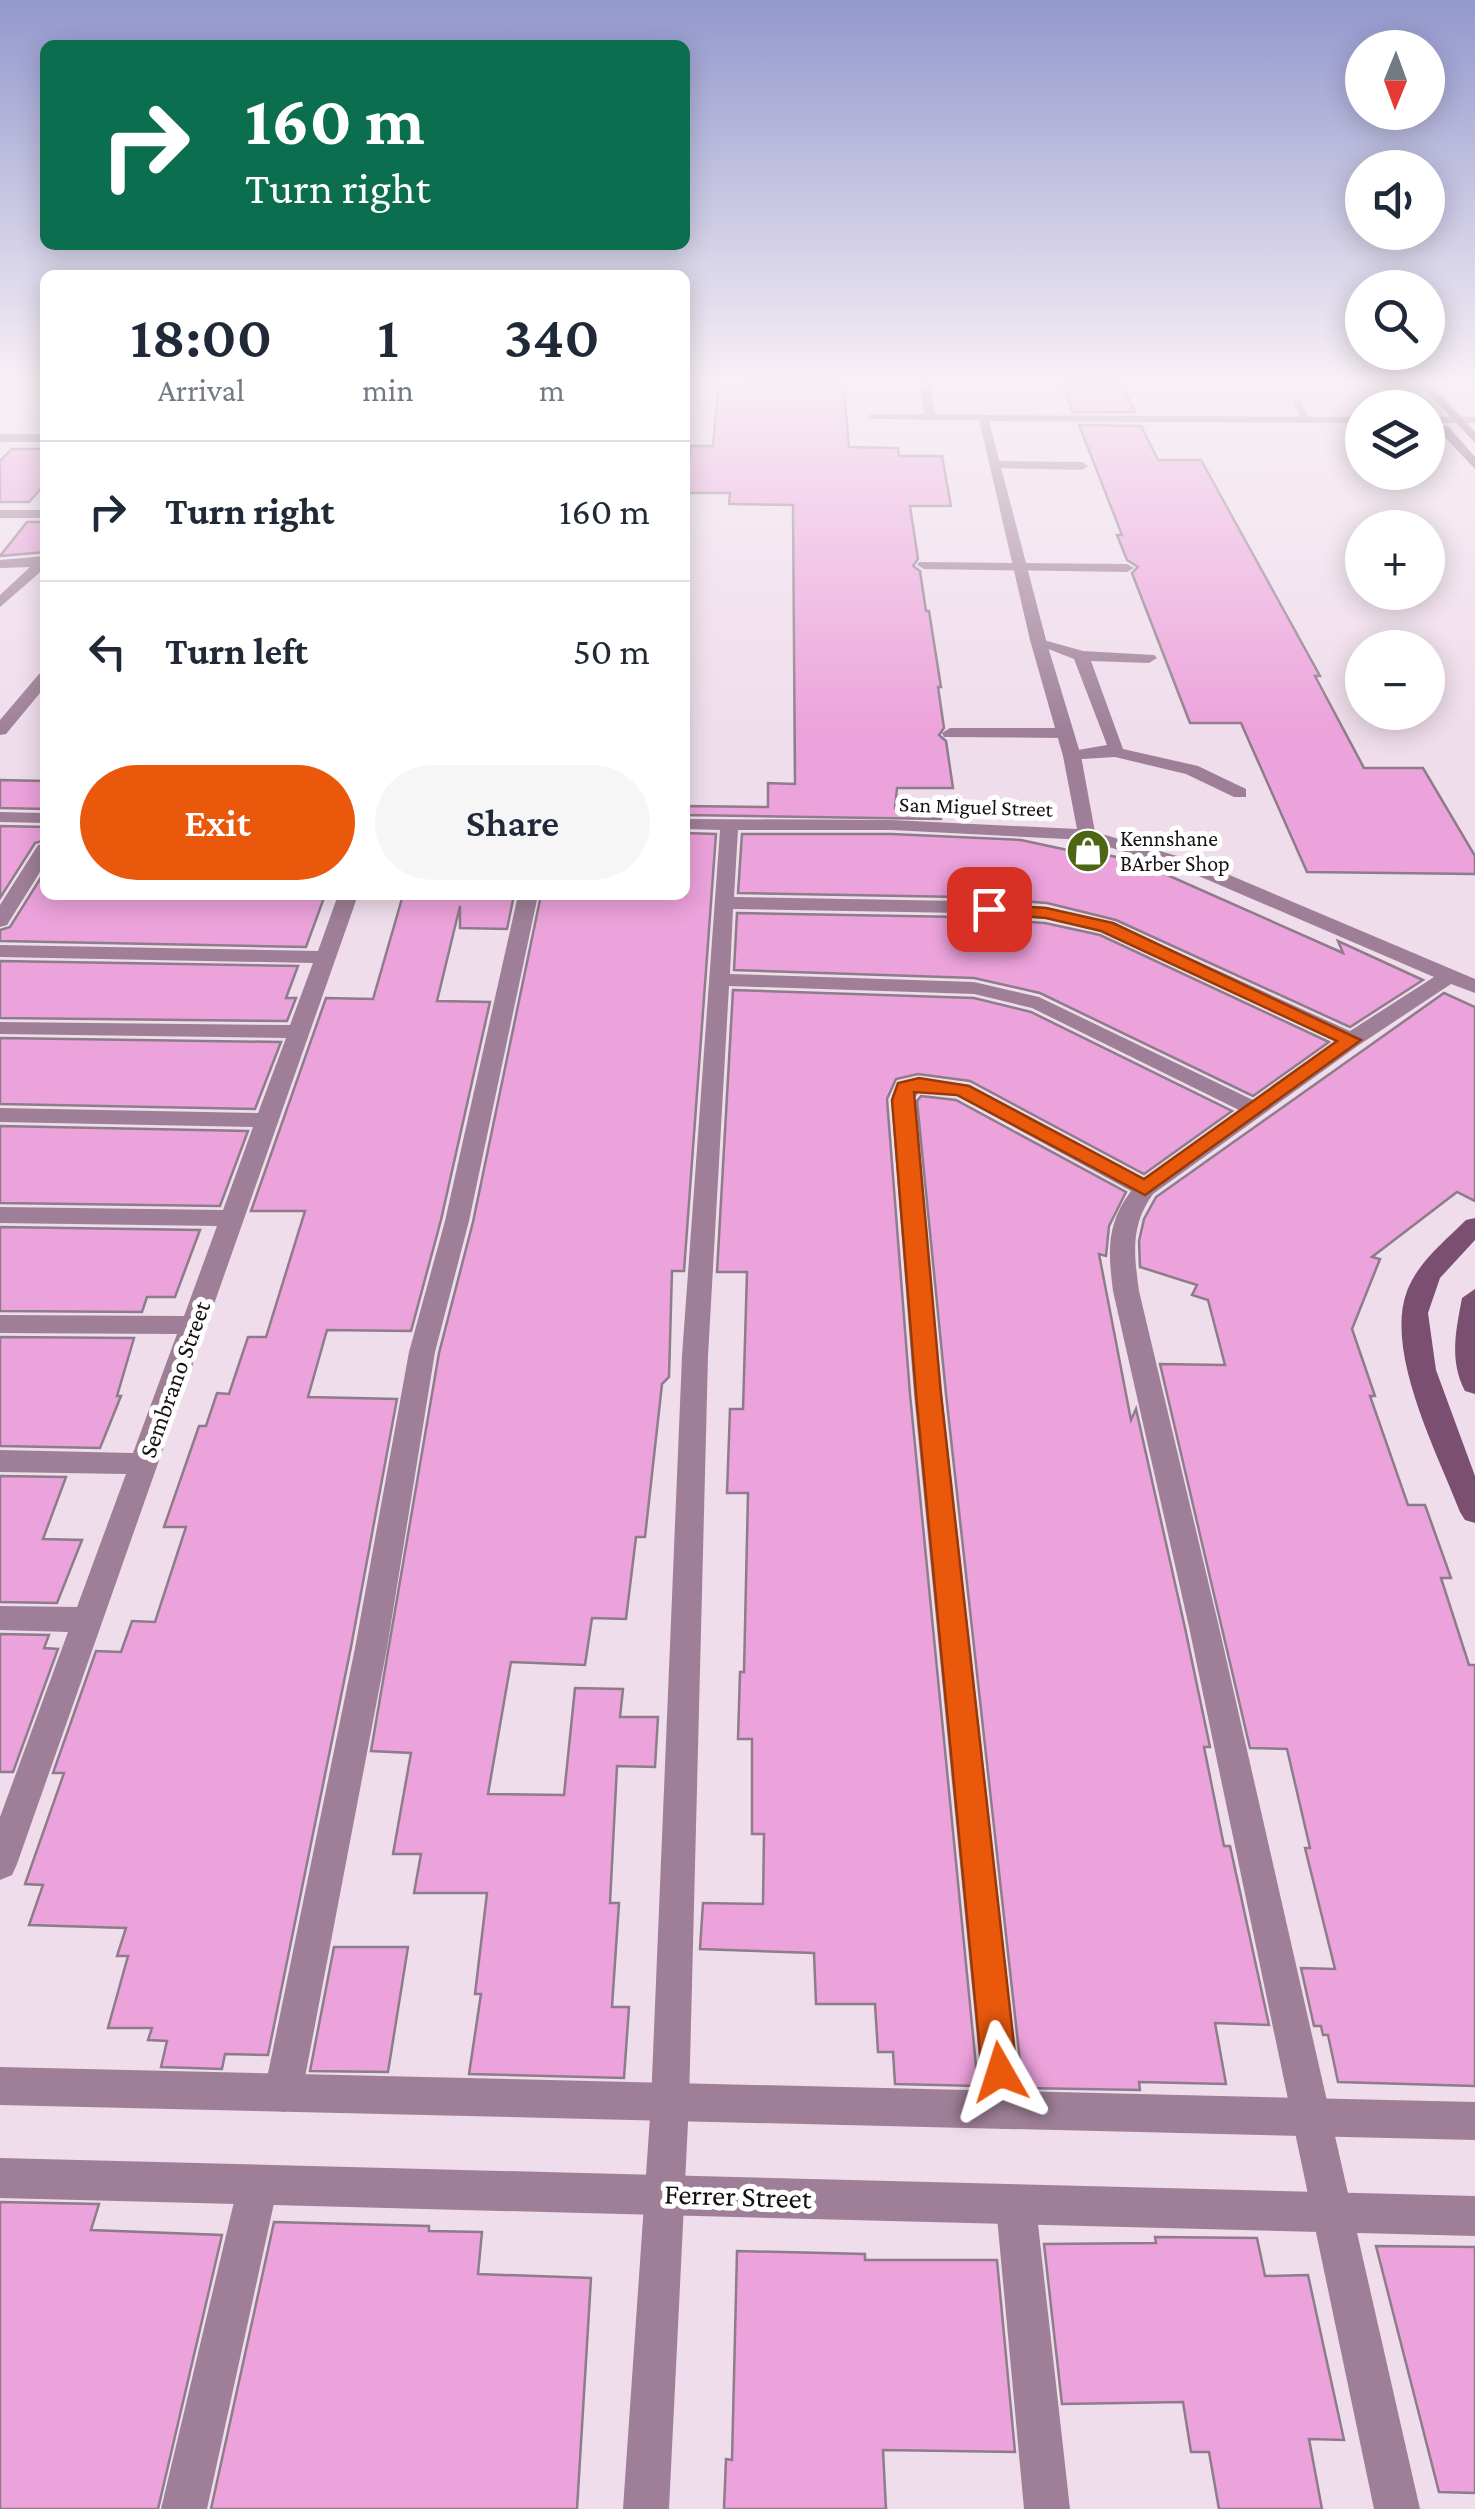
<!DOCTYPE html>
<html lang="en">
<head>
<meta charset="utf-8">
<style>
	:root { --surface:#fff; --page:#f6f6f7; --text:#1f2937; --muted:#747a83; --line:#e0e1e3; --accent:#ea580c }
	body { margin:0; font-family:"Crimson Pro",serif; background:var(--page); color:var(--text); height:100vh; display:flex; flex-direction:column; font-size:38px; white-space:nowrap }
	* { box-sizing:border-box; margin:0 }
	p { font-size:32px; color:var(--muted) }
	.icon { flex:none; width:55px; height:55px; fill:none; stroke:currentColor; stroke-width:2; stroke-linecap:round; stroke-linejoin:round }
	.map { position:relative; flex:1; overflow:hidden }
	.side { position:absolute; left:40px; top:270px; width:650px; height:630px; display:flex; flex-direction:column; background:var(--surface); border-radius:15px; box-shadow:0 5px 25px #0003 }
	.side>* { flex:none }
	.banner { position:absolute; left:40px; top:40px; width:650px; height:210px; border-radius:15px; box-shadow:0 5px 25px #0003; background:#0b6e4f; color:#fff; overflow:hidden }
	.needle { width:65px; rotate:181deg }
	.buttons { position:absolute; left:1345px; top:30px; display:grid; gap:20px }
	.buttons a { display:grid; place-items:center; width:100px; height:100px; border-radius:50%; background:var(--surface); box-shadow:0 5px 25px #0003; font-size:50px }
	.pin { position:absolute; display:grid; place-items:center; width:85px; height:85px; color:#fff; margin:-42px; border-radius:20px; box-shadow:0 5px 15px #0006 }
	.me { position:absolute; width:110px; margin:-55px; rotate:354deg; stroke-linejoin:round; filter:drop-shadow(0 0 8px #0008) }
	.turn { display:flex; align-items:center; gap:35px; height:210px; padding:0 40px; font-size:45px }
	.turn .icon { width:130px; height:130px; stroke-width:2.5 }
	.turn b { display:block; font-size:70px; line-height:85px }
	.eta { display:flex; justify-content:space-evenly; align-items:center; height:170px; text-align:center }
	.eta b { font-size:60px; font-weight:600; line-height:70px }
	.button { display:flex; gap:20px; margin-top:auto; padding:20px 40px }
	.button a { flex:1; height:115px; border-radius:60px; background:var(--accent); color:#fff; font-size:40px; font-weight:600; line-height:115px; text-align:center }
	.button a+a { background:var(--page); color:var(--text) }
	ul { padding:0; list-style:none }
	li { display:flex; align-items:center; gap:30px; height:140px; padding:0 40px; border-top:2px solid var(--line) }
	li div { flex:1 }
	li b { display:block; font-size:38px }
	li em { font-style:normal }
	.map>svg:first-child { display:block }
</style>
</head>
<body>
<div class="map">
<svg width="1475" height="2509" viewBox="0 0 1475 2509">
	<rect width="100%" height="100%" fill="#efddeb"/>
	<g fill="#eca2db" stroke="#8d7c89" stroke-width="2.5">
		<polygon points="742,381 843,381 849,447 898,448 899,456 942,456 951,506 910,506 918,559 913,566 920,571 926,611 929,611 941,687 938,687 944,728 939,735 946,741 953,788 897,788 895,808 942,819 685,815 685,806 768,807 768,783 795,784 793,505 729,504 730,493 685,493 691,446 713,446 718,388 742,388"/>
		<polygon points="1061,381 1120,381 1135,412 1073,412"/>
		<polygon points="1079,425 1141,426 1158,460 1201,460 1320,676 1315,676 1364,768 1423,768 1475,856 1475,874 1307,872 1241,723 1190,723 1132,573 1138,567 1127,560 1117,535 1122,535"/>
		<polygon points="12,449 45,449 45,484 29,502 0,502 0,461"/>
		<polygon points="27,522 45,522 45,552 0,556"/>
		<polygon points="0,780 45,781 45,809 0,808"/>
		<polygon points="0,826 45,827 45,840 35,843 0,898"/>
		<polygon points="685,833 716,834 684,1271 672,1271 669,1377 662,1384 645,1537 636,1537 626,1619 592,1618 585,1665 511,1662 488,1794 564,1795 575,1688 623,1689 620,1717 658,1717 655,1767 617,1766 610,1903 619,1903 612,2007 629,2007 624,2078 469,2074 481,1994 475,1994 487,1893 414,1893 421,1854 393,1854 411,1753 371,1751 439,1353 473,1222 541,895 685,895"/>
		<polygon points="742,834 892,834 1021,840 1100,857 1099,853 1167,869 1165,874 1343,953 1338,941 1423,980 1350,1027 1116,920 1047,903 961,897 738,893"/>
		<polygon points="45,871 45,895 325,895 306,947 0,941 0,930 10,927"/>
		<polygon points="403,895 514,895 507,929 460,928 460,906 437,1001 490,1002 441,1220 411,1331 327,1330 308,1397 397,1399 351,1647 268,2055 225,2054 222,2069 161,2067 167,2041 148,2040 152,2028 108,2028 128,1956 117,1956 126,1928 29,1925 43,1885 25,1884 64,1773 53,1773 96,1651 121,1652 132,1621 155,1622 186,1527 164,1527 199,1426 206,1426 217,1393 229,1394 248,1337 266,1337 305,1211 251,1211 326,998 373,999"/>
		<polygon points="737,913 961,917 1045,923 1100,935 1329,1042 1253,1096 1040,993 974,978 734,970"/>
		<polygon points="0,961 298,966 286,998 296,998 287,1021 0,1018"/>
		<polygon points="733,990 974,998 1031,1012 1232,1111 1144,1174 970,1081 918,1074 896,1079 887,1099 910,1394 978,2086 895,2084 893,2052 878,2052 875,2004 816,2004 814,1953 700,1949 703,1903 763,1904 764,1834 752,1834 752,1739 738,1739 740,1672 744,1672 748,1493 727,1493 730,1409 743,1409 747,1272 717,1272"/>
		<polygon points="1444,993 1475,1007 1475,1201 1457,1192 1372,1257 1380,1259 1352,1329 1375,1396 1370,1396 1408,1505 1425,1505 1451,1578 1441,1578 1469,1665 1475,1665 1475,2086 1338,2082 1328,2035 1323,2035 1321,2026 1314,2026 1301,1968 1335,1969 1305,1848 1310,1848 1287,1749 1250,1748 1160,1364 1225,1365 1208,1300 1192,1295 1197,1285 1140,1267 1139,1241 1144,1219 1156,1197"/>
		<polygon points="0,1038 281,1042 255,1109 0,1104"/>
		<polygon points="921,1096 956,1100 1126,1192 1109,1226 1106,1256 1099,1254 1131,1420 1136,1409 1185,1628 1210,1747 1204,1747 1224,1846 1230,1846 1269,2025 1215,2023 1226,2084 1139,2082 1140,2090 1023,2088 946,1394 917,1101"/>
		<polygon points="0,1126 248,1131 220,1206 0,1203"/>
		<polygon points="0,1227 200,1230 175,1297 147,1297 142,1312 0,1311"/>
		<polygon points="0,1337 134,1338 117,1396 121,1396 100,1448 0,1446"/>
		<polygon points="0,1476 66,1477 43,1539 82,1540 57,1603 0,1602"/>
		<polygon points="0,1634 49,1635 44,1648 58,1649 13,1772 0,1772"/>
		<polygon points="334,1947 408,1947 388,2072 310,2071"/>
		<polygon points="0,2202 99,2204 91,2230 222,2235 158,2509 0,2509"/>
		<polygon points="274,2222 429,2226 429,2231 482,2232 478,2274 591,2278 577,2509 211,2509"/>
		<polygon points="1155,2237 1257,2238 1265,2276 1308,2275 1344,2440 1309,2439 1322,2509 1219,2509 1209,2452 1191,2452 1183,2402 1062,2404 1044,2244 1156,2243"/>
		<polygon points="1376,2246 1475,2247 1475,2493 1439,2492"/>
		<polygon points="737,2251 865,2254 865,2260 997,2260 1015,2452 883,2450 886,2509 724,2509 726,2459 732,2460"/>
	</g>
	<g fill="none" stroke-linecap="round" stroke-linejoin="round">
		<g fill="#9e7f97" fill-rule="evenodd">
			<polygon points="919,381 930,381 935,414 982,414 988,417 982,420 867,419 871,414 924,414"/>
			<polygon points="1292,401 1300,401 1311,422 1303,422"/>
			<polygon points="994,461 1082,462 1088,466 1082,470 990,468"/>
			<polygon points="919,562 1127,564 1134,568 1127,572 924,569 917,565"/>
			<polygon points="1033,637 1083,651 1154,655 1157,658 1149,663 1091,661 1123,749 1198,766 1246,789 1246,797 1234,797 1186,774 1115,757 1066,760 1066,752 1107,745 1074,659 1033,643"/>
			<polygon points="950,728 1065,728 1073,733 1065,738 944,737 942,733"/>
		</g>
		<g fill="#9e7f97" fill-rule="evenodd">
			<polygon points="13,381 45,384 45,390 0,390 1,381"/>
			<path d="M978,415L1362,417V423L989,421L1046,640L1081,756L1095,832L1201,863L1475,979V993L1451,984L1359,1045L1153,1194C1130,1226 1134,1254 1139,1291L1219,1627L1420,2509H1374L1189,1627L1113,1291C1108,1252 1106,1224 1131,1191L957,1096L919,1092L913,1100L942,1394L1022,2110L1017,2124L1003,2129L989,2124L984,2110L914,1394L891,1100L897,1083L919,1078L970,1085L1144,1178L1239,1110L1032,1008L974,994L729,986L708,1356L689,2102L669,2509H623L651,2102L682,1356L720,830L685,829V819L892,820L1077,829L1063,756L1030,640ZM738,830H892L1086,840L1187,871L1434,977L1350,1031L1114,923L1046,907L961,901L734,897ZM733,909L961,913L1046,919L1101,931L1336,1041L1253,1100L1039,997L974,982L730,974Z"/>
			<rect x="1428" y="417" width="47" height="6"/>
			<rect x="0" y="434" width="45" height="8"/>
			<rect x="0" y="510" width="45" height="8"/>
			<polygon points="45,556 45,568 0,607 0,595 30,567 0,568 0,560"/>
			<polygon points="45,672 45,687 6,734 0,735 0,720 39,674"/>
			<polygon points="0,812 45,813 45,823 0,822"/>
			<polygon points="45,843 45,864 7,925 0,927 0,905 38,845"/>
			<polygon points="338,895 358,895 17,1864 12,1875 0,1880 0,1817 68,1632 0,1630 0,1606 77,1607 126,1474 0,1472 0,1450 133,1453 177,1334 0,1333 0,1315 184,1316 217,1226 0,1223 0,1207 223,1210 253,1127 0,1122 0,1108 258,1113 286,1038 0,1034 0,1022 290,1025 313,963 0,957 0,945 318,951"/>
			<polygon points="518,895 538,895 469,1221 435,1352 387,1648 302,2093 297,2107 283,2112 269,2107 264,2093 355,1648 409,1352 445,1221"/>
			<polygon points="258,2165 272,2171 278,2185 207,2509 161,2509 238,2185 244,2171"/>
			<polygon points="1016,2186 1030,2192 1036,2206 1070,2509 1024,2509 996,2206 1002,2192"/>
		</g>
		<g fill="#9e7f97" fill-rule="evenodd">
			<polygon points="0,2067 1475,2102 1475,2140 0,2105"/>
			<polygon points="0,2158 1475,2196 1475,2236 0,2198"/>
		</g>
		<g fill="#7b4f72" fill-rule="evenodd">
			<polygon points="1417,381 1428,381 1475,432 1475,443"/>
			<polygon points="1440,426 1448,426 1475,457 1475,469 1440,432"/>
			<path d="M1475,1218V1240L1440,1278L1428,1313L1436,1370L1475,1476V1523L1465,1520L1460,1512C1438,1454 1384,1352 1407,1291C1418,1262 1445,1241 1466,1220Z"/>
			<path d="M1475,1289V1394L1465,1391C1449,1360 1456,1330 1462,1298Z"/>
		</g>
	</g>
	<linearGradient id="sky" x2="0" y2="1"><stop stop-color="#9398cd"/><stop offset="0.52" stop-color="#f8f0f6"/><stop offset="1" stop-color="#f8f0f6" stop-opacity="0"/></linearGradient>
	<rect width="1475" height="733" fill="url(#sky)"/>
	<polygon fill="#ea580c" stroke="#983908" stroke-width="2.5" points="989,904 1046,908 1113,923 1361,1040 1145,1195 957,1095 914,1092 941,1394 1017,2072 1012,2084 1000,2090 987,2084 982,2072 916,1394 892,1100 898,1083 919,1078 969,1086 1144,1179 1337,1041 1101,931 1046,918 983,913 980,909"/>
	<defs>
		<g id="shop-disc" transform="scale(2.25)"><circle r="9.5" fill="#4e6514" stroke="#fff"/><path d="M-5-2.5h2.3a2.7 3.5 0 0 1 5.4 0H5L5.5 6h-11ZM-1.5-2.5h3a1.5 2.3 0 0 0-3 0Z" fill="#fff"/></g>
	</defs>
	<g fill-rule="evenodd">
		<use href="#shop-disc" x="1088" y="851"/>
	</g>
	<g text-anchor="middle" stroke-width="10" stroke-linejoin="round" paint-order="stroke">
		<g font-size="22" fill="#171116" stroke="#fff">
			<text transform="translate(976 806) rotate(2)" y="8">San Miguel Street</text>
		</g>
		<g font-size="22" fill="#171116" stroke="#fff" text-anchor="start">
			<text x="1120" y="846">Kennshane<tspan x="1120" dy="25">BArber Shop</tspan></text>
		</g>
		<g font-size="25" fill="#171116" stroke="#fff">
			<text transform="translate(174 1379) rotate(-70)" y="9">Sembrano Street</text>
		</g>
		<g font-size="30" fill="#171116" stroke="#fff">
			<text transform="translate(738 2196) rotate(2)" y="10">Ferrer Street</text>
		</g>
	</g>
</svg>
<div class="buttons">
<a><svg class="needle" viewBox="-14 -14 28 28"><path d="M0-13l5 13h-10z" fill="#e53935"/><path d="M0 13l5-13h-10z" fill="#747a83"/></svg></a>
<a><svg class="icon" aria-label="sound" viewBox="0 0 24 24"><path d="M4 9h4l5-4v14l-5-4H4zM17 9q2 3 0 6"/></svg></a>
<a><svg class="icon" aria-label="search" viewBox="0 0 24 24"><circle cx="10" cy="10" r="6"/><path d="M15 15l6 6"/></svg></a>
<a><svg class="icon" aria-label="layers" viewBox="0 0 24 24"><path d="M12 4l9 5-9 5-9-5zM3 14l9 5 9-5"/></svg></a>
<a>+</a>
<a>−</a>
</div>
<div class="pin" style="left:989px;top:909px;background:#d93025"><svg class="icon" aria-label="arrive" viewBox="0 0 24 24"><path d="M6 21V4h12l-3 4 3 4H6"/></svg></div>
<svg class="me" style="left:1000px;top:2072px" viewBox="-20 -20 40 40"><path d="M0-17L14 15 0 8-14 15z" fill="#ea580c" stroke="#fff" stroke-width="4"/></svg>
<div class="banner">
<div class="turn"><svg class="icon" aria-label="right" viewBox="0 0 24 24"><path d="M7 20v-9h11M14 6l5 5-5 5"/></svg><div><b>160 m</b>Turn right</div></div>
</div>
<section class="side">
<div class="eta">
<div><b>18:00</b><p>Arrival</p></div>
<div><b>1</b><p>min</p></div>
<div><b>340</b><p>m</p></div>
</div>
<ul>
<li><svg class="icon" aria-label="right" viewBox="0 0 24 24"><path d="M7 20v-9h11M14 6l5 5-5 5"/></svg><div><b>Turn right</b></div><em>160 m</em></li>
<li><svg class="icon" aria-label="left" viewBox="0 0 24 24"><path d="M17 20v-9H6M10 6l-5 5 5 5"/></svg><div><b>Turn left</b></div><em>50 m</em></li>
</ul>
<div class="button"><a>Exit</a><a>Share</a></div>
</section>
</div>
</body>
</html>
